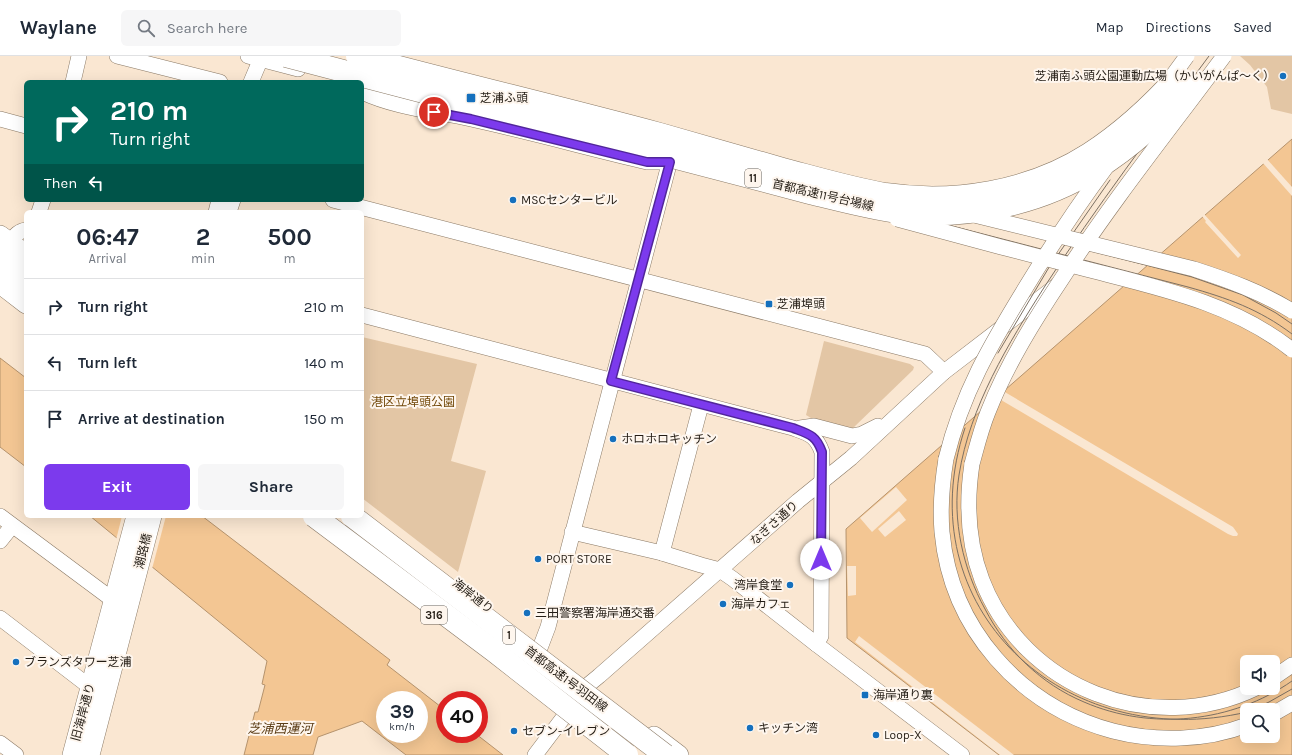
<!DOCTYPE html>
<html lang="en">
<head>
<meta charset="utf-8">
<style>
	:root { --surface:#fff; --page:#f6f6f7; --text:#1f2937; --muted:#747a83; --line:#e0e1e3; --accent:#7c3aed }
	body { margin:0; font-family:Karla,"Noto Sans JP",sans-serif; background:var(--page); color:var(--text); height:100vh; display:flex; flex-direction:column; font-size:15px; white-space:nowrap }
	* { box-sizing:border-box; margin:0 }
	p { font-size:13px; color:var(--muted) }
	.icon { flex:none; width:22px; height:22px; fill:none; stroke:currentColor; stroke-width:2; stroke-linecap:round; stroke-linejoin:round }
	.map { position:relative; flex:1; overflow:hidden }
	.details { position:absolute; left:24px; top:154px; width:340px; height:308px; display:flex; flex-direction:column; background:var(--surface); border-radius:6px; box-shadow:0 4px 16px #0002 }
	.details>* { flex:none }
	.hud { position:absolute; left:24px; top:24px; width:340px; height:122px; border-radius:6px; box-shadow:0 4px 16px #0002; background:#00695c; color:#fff; overflow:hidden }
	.fabs { position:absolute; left:1240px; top:599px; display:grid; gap:8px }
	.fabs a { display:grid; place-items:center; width:40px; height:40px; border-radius:6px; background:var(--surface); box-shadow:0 4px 16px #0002; font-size:20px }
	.speed { position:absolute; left:376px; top:635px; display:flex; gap:8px; font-size:20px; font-weight:700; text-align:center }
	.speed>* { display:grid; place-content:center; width:52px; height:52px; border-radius:50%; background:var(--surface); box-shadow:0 4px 16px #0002; line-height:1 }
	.speed small { font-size:10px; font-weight:400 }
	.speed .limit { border:6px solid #d22; background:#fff; color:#111 }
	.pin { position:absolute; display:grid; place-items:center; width:34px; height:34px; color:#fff; margin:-17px; border:2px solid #fff; border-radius:50%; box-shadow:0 1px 4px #0007 }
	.me { position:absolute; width:44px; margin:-22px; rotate:0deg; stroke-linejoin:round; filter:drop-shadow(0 0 3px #0008) }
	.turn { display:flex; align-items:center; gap:14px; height:84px; padding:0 20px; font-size:18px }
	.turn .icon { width:52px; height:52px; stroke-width:2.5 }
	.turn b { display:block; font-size:28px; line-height:34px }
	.then { display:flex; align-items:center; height:38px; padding:0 20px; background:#0003; gap:8px; font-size:15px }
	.eta { display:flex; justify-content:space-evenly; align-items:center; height:68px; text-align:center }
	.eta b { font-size:24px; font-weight:700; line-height:28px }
	.button { display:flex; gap:8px; margin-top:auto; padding:8px 20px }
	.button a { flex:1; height:46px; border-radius:6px; background:var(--accent); color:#fff; font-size:16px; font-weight:700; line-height:46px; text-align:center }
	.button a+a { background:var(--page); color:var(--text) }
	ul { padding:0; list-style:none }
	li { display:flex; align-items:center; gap:12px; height:56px; padding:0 20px; border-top:1px solid var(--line) }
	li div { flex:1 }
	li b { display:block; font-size:15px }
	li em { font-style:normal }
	header { display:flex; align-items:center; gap:24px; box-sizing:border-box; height:56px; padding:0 20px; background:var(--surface); border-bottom:1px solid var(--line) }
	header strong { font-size:19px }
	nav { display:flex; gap:22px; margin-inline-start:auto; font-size:14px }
	.search { width:280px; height:36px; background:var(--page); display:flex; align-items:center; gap:10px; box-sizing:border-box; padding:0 14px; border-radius:6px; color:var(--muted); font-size:15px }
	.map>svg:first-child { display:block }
</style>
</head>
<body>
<header>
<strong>Waylane</strong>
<div class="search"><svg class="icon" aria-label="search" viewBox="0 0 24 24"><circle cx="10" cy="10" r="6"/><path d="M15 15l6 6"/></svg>Search here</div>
<nav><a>Map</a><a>Directions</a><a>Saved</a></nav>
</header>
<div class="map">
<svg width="1292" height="699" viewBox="0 0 1292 699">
	<rect width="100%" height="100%" fill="#fae7d2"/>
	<g fill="#e3c6a5">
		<polygon points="1240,0 1292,0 1292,58 1271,53 1267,31 1250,9"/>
		<polygon points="362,281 477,308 451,405 486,415 458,516 362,442"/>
		<polygon points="824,285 910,308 914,311 913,314 853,372 850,373 816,365 806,359"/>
	</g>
	<g fill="#f3c693" stroke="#b5936d" fill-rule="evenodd">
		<path d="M1292,83V699H999L847,582L846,473ZM1247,606H1273V632H1247ZM1247,654H1273V680H1247Z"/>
		<polygon points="0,302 26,322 26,411 0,391"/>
		<path d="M90,460H202L390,604L387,609L445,654V678H476L503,699H406L362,665L318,681L313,699H244L255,656H258L265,629L262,628L267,605ZM385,644H419V678H385Z"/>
	</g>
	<g fill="#fae7d2">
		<polygon points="1266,102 1292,131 1292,140 1262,106"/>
		<polygon points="1204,158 1241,199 1238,202 1205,166 1206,165 1202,160"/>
		<polygon points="1003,335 1233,471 1238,478 1237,480 1233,480 1228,478 996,341"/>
		<polygon points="896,431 907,444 872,476 860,462"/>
		<polygon points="899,455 906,464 885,481 878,473"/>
		<polygon points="122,460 166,460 152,513 116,484"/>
		<polygon points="847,510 856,510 856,539 848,540"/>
		<polygon points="859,580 1014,699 1000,699 855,586"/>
	</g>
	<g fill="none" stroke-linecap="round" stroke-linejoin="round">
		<g stroke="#8a7965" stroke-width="16">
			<g id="minor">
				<polyline points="117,0 220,26"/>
				<polyline points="248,0 298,13"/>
				<polyline points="73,26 79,0"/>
				<polyline points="251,26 262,0"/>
				<path d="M362,36C396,52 435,55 471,63C530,76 588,92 647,106H667"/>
				<polyline points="0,63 26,70"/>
				<polyline points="333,144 925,298 944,316"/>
				<polyline points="39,156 43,144"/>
				<polyline points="216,156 219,144"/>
				<polyline points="229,156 233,144"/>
				<path d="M10,186C15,180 18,175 26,174"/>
				<path d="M362,259L793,372C809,378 816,379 822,396L821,580L816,588L962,699"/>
				<polyline points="800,372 814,370 852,380 862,378 878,370"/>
				<path d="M946,403C942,427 940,451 942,476C951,573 1020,650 1113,675C1156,686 1205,685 1247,669"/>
				<path d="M972,408C966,447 968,487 982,524C1024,633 1152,682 1256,632"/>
				<polyline points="0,460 113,544 123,547"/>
				<polyline points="572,476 662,497 701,509 720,514 733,523 816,588"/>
				<polyline points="0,485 12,470"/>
				<polyline points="662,497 701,349"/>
				<polyline points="0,562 90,631"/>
				<polyline points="532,608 540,592 548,571 672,97"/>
				<polyline points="1273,622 1292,609"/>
				<polyline points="1273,658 1292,647"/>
				<polyline points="0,687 16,699"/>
				<polyline points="535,699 588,629 599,620 798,445 851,402 944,316 1056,230"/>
			</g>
		</g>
		<g stroke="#8a7965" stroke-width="20">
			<g id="major">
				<polyline points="0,179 26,198"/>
				<polyline points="0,228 26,248"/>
				<polyline points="654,680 679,699"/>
				<polyline points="72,699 136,460"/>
				<polyline points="90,699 152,460"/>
			</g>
		</g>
		<g stroke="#8a7965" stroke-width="23">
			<g id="highway">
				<polyline points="0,195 26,214"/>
				<polyline points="0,214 26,234"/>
			</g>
		</g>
		<use href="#minor" stroke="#fff" stroke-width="15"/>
		<use href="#major" stroke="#fff" stroke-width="19"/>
		<use href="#highway" stroke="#fff" stroke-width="22"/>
		<g stroke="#7c7063" stroke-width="1">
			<path d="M288,0L418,32L1188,231C1227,242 1259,253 1292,278"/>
			<polyline points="321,0 948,158 1192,221 1243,239 1276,257 1292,268"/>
			<path d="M1209,0C1153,76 1096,151 1045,230C1008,288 970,350 959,419C952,464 963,513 985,553C1006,594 1041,628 1084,646C1151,675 1232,667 1292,625"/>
			<polyline points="998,297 1048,213 1110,124"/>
			<path d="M965,372C905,551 1064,699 1247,656"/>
			<polyline points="1252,654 1269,646 1292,633"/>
		</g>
		<g stroke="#8a7965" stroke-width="16" stroke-linecap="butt">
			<g id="minor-bridge">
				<polyline points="1168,26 1187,0"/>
				<path d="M974,159L1194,213C1228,224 1261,236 1292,255"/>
				<path d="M897,163C959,180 1020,196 1082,212C1155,231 1232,246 1292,294"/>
				<path d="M946,403C962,337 991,288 1026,231C1051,190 1078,149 1107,110"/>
				<path d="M972,408C977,390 981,373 988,356C1007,308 1035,263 1063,221C1113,144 1170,73 1224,0"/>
			</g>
		</g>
		<g stroke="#8a7965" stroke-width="23" stroke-linecap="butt">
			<g id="highway-bridge">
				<path d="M286,0L810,137C839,144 868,152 898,156C965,164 1039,149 1096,113C1132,91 1163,61 1192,31"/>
				<path d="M357,0C458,27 559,51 660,78C701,90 742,101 783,113C817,122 851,132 885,138C954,148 1030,136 1089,98C1123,76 1151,50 1178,20"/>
				<polyline points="314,460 494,595 627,699"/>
				<polyline points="352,460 665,699"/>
			</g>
		</g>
		<use href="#minor-bridge" stroke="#fff" stroke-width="15"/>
		<use href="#highway-bridge" stroke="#fff" stroke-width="22"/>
	</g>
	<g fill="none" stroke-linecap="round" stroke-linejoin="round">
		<g stroke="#51269a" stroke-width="10">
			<path id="route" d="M434,56L471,63L647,106H670L611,325L793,372C809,378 816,379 822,396L821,503"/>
		</g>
		<use href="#route" stroke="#7c3aed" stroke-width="7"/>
	</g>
	<g fill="#1570bd" stroke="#fef6ee" stroke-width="1.5">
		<circle cx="1283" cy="20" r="4"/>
		<rect x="466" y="37" width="10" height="10" rx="2"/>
		<circle cx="513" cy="144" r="4"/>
		<rect x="765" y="244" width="8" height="8" rx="2"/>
		<circle cx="613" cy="383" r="4"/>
		<circle cx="538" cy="503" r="4"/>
		<circle cx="790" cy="529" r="4"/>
		<circle cx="723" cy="548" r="4"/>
		<circle cx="527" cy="557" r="4"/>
		<circle cx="16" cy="606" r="4"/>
		<rect x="861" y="635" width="8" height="8" rx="2"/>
		<circle cx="750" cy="672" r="4"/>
		<circle cx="514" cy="675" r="4"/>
		<circle cx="876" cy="679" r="4"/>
	</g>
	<g text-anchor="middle" stroke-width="4" stroke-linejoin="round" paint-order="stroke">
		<g fill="#fef6ee" stroke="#655e56" stroke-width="1">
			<rect x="745" y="113" width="16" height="18" rx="3"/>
			<rect x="421" y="550" width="26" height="18" rx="3"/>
			<rect x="503" y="570" width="12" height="18" rx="3"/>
		</g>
		<g font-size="11" font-weight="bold" fill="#241d15">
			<text x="753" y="126">11</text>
			<text x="434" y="563">316</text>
			<text x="509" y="583">1</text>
		</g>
		<g font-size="12" fill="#241d15" stroke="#fef6ee" text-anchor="start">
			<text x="1275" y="24" text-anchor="end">芝浦南ふ頭公園運動広場（かいがんぱ～く）</text>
			<text x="480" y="46">芝浦ふ頭</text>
			<text x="521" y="148">MSCセンタービル</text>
			<text x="777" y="252">芝浦埠頭</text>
			<text x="621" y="387">ホロホロキッチン</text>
			<text x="546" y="507">PORT STORE</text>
			<text x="782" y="533" text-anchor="end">湾岸食堂</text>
			<text x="731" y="552">海岸カフェ</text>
			<text x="535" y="561">三田警察署海岸通交番</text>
			<text x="24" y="610">ブランズタワー芝浦</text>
			<text x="873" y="643">海岸通り裏</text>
			<text x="758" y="676">キッチン湾</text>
			<text x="522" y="679">セブン-イレブン</text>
			<text x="884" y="683">Loop-X</text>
		</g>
		<g font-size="12" fill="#241d15" stroke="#fef6ee">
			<text transform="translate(823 139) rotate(13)" y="4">首都高速11号台場線</text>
			<text transform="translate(774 467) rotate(-42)" y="4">なぎさ通り</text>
			<text transform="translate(143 495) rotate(-76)" y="4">潮路橋</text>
			<text transform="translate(473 540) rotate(38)" y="4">海岸通り</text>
			<text transform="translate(566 623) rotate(37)" y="4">首都高速1号羽田線</text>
			<text transform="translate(83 656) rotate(-75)" y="4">旧海岸通り</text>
		</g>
		<g font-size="12" fill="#724808" stroke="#fef6ee">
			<text x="413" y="350">港区立埠頭公園</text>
		</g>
		<g font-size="13" font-style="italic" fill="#5b3d16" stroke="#fef6ee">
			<text x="280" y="677">芝浦西運河</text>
		</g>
	</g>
</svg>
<div class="fabs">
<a><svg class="icon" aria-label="sound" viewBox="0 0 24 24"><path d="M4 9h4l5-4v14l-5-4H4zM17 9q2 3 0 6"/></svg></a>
<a><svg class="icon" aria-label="search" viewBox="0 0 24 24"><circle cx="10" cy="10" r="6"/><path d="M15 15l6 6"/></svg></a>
</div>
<div class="speed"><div>39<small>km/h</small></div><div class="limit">40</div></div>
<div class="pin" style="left:434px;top:56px;background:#d93025"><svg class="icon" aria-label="arrive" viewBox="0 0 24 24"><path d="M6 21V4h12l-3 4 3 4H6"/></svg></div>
<svg class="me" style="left:821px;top:503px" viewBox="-20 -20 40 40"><circle r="19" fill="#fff"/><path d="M0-13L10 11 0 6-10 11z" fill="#7c3aed"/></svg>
<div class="hud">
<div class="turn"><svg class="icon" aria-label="right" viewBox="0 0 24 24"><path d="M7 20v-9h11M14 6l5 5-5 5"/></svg><div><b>210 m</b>Turn right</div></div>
<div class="then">Then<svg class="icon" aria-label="left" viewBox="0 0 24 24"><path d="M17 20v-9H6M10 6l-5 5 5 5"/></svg></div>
</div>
<section class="details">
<div class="eta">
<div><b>06:47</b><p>Arrival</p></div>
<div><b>2</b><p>min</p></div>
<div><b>500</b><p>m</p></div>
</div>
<ul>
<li><svg class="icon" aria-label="right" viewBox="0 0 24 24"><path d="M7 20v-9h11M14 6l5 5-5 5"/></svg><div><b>Turn right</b></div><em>210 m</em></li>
<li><svg class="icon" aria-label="left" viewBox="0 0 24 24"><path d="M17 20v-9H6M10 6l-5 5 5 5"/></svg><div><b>Turn left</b></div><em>140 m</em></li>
<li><svg class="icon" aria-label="arrive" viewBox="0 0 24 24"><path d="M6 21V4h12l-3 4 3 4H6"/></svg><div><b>Arrive at destination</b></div><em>150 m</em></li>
</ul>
<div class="button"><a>Exit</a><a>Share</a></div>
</section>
</div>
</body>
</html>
